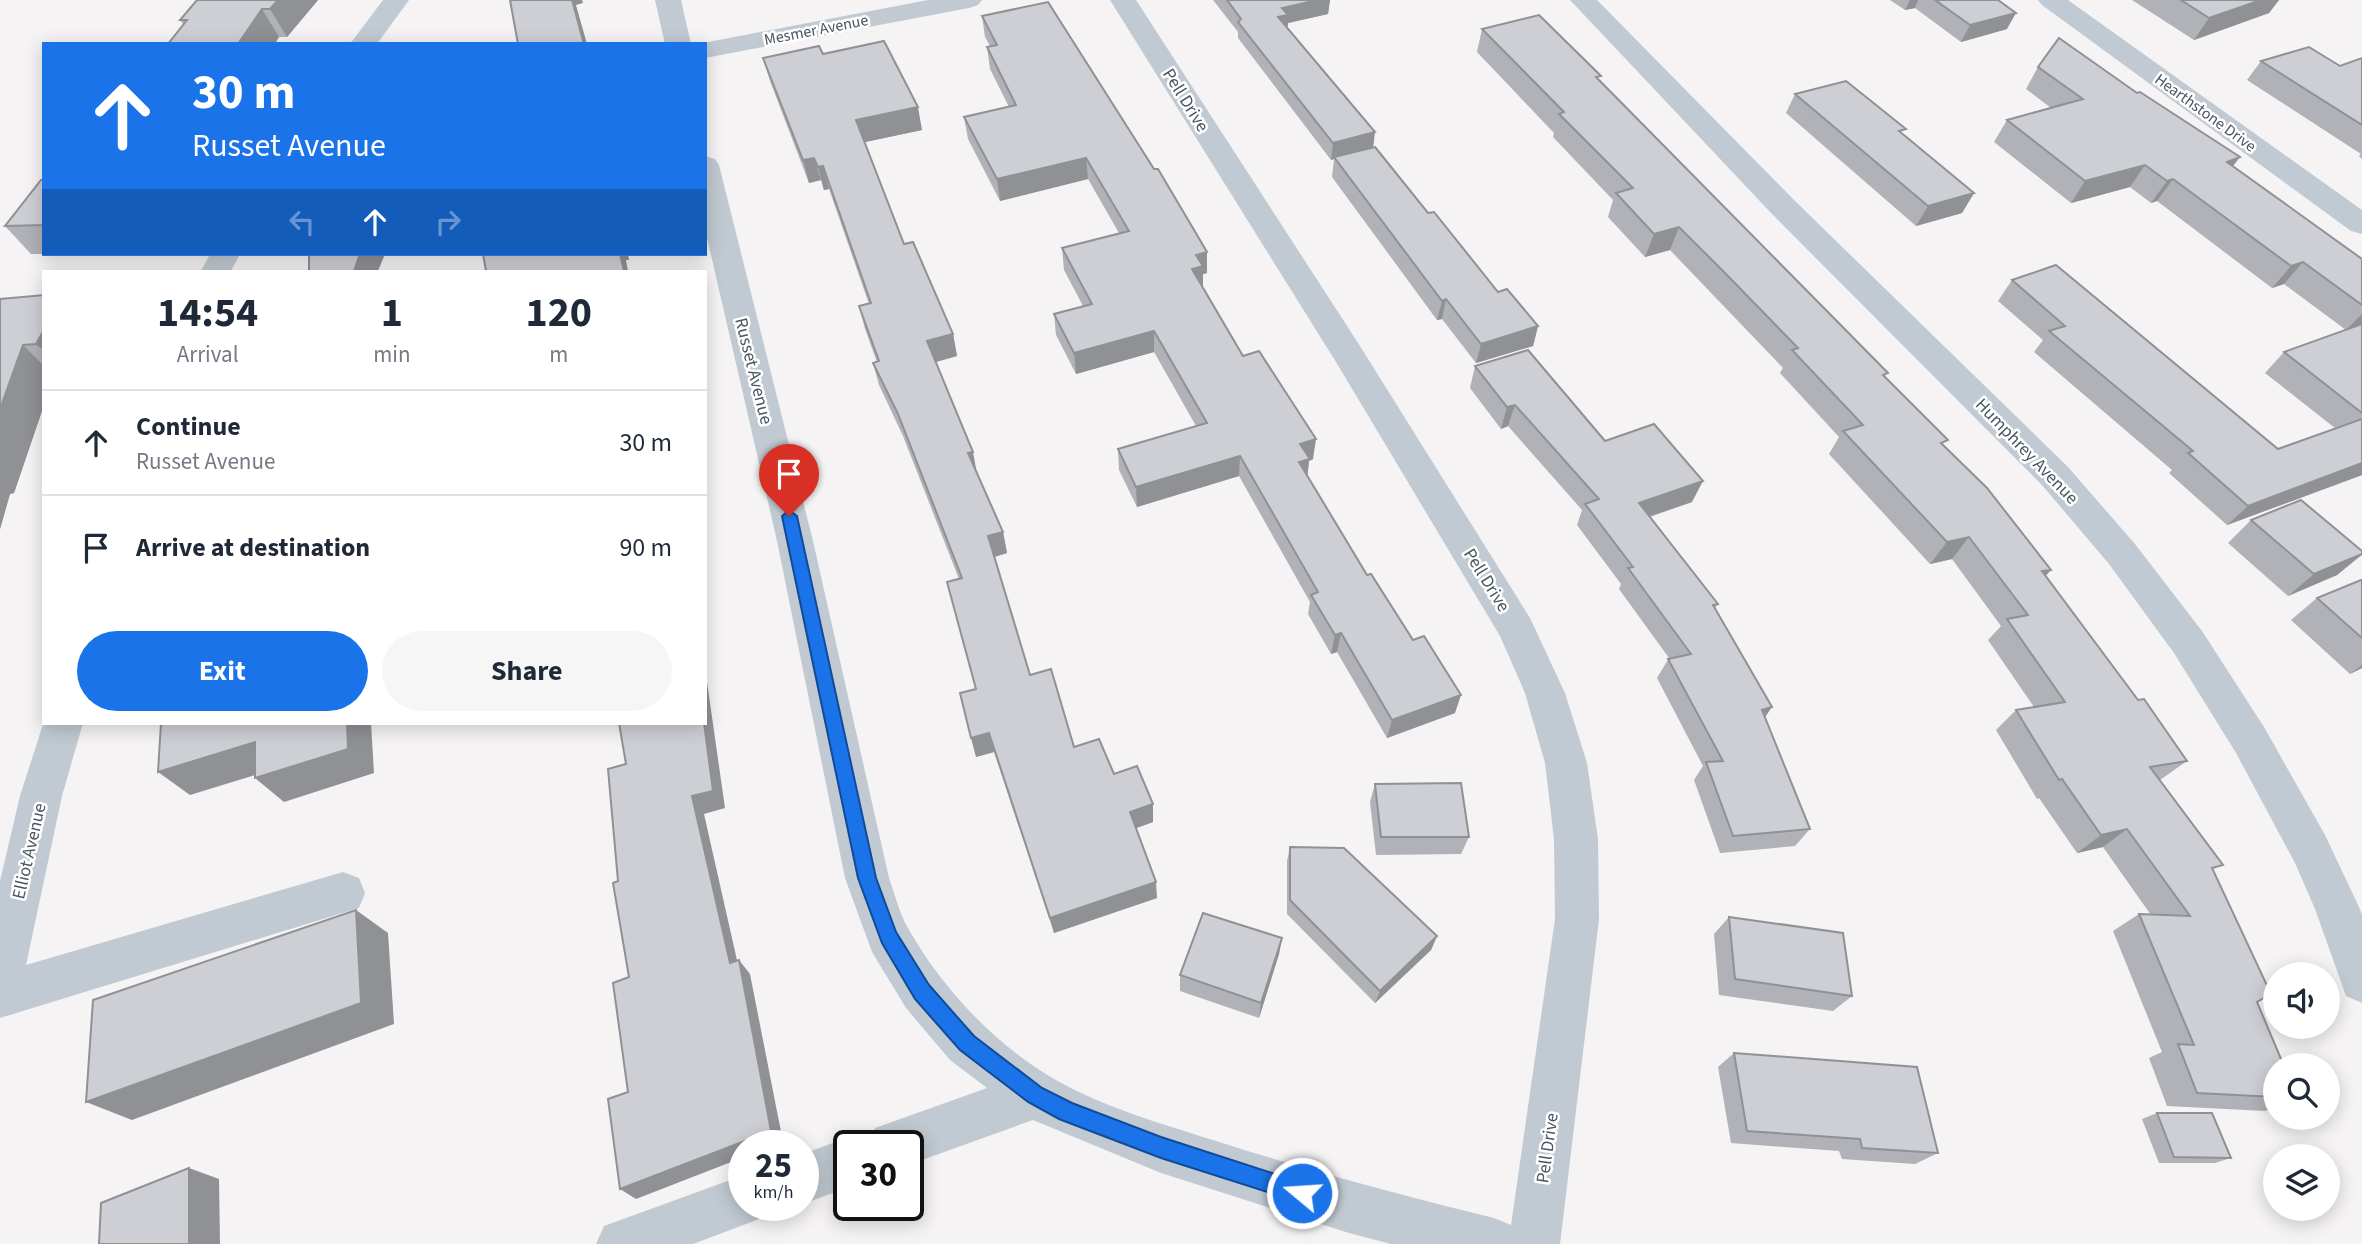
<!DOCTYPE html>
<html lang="en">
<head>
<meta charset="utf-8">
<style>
	:root { --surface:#fff; --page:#f6f6f7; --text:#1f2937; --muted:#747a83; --line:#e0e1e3; --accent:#1a73e8 }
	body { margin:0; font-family:"Source Sans 3",sans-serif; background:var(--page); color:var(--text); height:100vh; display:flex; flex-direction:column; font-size:26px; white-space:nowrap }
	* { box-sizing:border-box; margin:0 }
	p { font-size:23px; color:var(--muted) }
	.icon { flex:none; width:38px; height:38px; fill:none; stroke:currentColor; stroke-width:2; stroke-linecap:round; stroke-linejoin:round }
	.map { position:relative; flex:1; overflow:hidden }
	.details { position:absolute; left:42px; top:270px; width:665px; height:455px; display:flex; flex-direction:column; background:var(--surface); border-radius:0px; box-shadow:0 4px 18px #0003 }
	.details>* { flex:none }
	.top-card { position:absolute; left:42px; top:42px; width:665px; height:214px; border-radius:0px; box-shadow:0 4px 18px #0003; background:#1a73e8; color:#fff; overflow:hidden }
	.controls { position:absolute; left:2263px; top:962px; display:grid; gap:14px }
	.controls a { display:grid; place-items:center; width:77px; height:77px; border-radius:50%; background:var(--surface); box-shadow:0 4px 18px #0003; font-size:35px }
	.speed { position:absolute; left:728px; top:1130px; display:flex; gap:14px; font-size:35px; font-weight:700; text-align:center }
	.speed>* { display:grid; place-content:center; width:91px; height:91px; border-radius:50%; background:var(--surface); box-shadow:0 4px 18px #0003; line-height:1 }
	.speed small { font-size:18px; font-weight:400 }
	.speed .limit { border:4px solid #111; border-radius:10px; background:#fff; color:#111 }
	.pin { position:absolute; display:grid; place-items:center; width:60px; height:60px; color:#fff; margin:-72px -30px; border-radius:50% 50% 50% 0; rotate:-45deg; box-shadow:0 0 7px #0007 }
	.pin .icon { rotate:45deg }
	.me { position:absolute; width:77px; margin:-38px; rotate:288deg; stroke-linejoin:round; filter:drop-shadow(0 0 5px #0008) }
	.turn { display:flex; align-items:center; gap:24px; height:147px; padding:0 35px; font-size:32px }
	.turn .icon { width:91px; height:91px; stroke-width:2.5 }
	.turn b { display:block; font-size:49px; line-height:60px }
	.lanes { display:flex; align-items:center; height:66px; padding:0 35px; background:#0003; justify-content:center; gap:35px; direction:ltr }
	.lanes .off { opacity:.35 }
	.eta { display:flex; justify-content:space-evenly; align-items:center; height:119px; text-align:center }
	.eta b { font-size:42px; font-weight:700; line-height:49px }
	.action { display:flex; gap:14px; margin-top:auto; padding:14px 35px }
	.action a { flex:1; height:80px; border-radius:42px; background:var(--accent); color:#fff; font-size:28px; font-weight:700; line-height:80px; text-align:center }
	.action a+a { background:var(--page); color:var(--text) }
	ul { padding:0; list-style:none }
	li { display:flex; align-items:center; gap:21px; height:105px; padding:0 35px; border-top:2px solid var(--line) }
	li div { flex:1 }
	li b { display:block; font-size:26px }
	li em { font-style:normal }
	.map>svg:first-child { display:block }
</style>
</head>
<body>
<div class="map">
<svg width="2362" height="1244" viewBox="0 0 2362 1244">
	<rect width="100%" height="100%" fill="#f5f3f3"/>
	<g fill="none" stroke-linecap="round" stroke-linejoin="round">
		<g fill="#c1cad2" fill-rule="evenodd">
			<polygon points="383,0 409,0 377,44 350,44"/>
			<polygon points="655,0 681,0 691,44 665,44"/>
			<polygon points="928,0 982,0 978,5 969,8 705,58 705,44 698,44"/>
			<path d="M1110,0H1136L1360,346L1530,618L1565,693L1587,763L1598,839L1599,919L1560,1244H1391L1349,1233L1161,1173L1033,1120L908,1165V1146H868L875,1128L987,1088L950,1060L906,1008L872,952L845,878L777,541L705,229V156L715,159L719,165L813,541L889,878C895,894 899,913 908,928C941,987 994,1044 1054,1079C1110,1111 1177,1128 1238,1148C1323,1174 1408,1197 1494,1218L1511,1225L1555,919L1554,839L1545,763L1525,693L1500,636L1336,362Z"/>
			<polygon points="1570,0 1597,0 1794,200 2068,467 2135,544 2202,631 2264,727 2325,835 2359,907 2362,915 2362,1003 2346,996 2315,909 2295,863 2236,753 2174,653 2109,564 2042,485 1772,214"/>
			<polygon points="2038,0 2068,0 2362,210 2362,234 2351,231 2042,5"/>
			<polygon points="210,254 240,254 231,271 201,271"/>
			<polygon points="44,721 83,723 62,796 26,965 343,872 359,878 365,893 359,908 0,1018 0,881 20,796"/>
			<polygon points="849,1137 867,1146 849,1146 849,1187 803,1204 803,1154"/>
			<polygon points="744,1175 744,1206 767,1206 762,1218 693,1244 596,1244 604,1226"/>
		</g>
	</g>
	<g fill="#b0b2b7">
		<polygon points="318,0 287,37 279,37 183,24 180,20"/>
		<polygon points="1213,0 1330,0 1328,14 1288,23 1287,29 1373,148 1428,213 1498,292 1538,326 1533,346 1476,363 1442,319 1437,320 1332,177 1334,159 1331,160 1238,38 1238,32"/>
		<polygon points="1890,0 1998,0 2007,29 1961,42 1915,8 1905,10"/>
		<polygon points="2132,0 2279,0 2269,13 2194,40"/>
		<polygon points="982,16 1207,252 1207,273 1203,274 1203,287 1243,356 1313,459 1309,461 1307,477 1367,575 1455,713 1387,738 1337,652 1331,654 1308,614 1310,602 1239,476 1137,507 1119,470 1118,449 1196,426 1154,352 1076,374 1056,335 1054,314 1083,306 1064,270 1062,248 1119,233 1088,179 1000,201 968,139 964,117 1009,107 990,69 987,47 990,46 985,37"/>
		<polygon points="1482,29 1600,81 1885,377 2051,570 2045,576 2138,700 2187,761 2160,780 2214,871 2257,1002 2275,1066 2275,1107 2265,1111 2167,1106 2149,1058 2162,1052 2113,931 2139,914 2151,915 2103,847 2077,853 2039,798 2037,799 1996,730 2016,710 2034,707 1988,640 2001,626 1952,559 1930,564 1829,454 1839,437 1780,373 1783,368 1714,296 1670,250 1645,257 1608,217 1613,200 1553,137 1554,133 1477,52"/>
		<polygon points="823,54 922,130 864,142 904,244 953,334 957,356 936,362 977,474 1003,532 1007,553 995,557 1030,675 1074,747 1114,774 1153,822 1136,828 1157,898 1054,933 994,752 976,757 975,689 959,579 903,436 879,385 873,363 877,362 865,329 859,306 869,304 829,189 824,190 821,180 809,183 770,81 763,58"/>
		<polygon points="2362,58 2362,159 2359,156 2361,154 2247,80 2261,61 2340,66"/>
		<polygon points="2038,67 2233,166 2362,259 2362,475 2227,525 2169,473 2172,470 2034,352 2043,340 1998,301 2012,280 2278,449 2335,428 2265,373 2284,352 2346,330 2284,284 2272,288 2157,201 2151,203 2130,187 2071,203 1994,142 2007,120 2051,108 2026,89"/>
		<polygon points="1795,94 1903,135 1974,193 1962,213 1916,226 1786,113"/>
		<polygon points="44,180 44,254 53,254 31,254 5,226"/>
		<polygon points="44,295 44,405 14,493 10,494 0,529 0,299"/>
		<polygon points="1475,366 1605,441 1692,502 1650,517 1718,604 1715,608 1765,718 1810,829 1795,846 1720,853 1694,780 1703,766 1657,678 1669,658 1619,589 1621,584 1577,525 1582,510 1508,426 1501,429 1470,388"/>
		<polygon points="2251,520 2362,551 2362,555 2337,575 2288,596 2228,543"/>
		<polygon points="2362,580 2362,668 2350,674 2291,620 2317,598"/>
		<polygon points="1375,784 1469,837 1461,854 1376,855 1370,802"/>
		<polygon points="1290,847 1437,936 1431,950 1375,1003 1287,914 1287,861"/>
		<polygon points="1729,917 1852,996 1833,1011 1719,995 1714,934"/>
		<polygon points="1282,938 1279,954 1259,1018 1180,991 1180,975"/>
		<polygon points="1734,1053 1938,1153 1915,1164 1842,1159 1839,1151 1731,1143 1718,1067"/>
		<polygon points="2157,1113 2231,1158 2215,1163 2159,1163 2142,1119"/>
	</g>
	<g fill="#909195">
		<polygon points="278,0 318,0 287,37 270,9"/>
		<polygon points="572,0 582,0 583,3 576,5 587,44 584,44"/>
		<polygon points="1318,0 1330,0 1328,14 1288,23 1287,32 1278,17 1282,8"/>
		<polygon points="1910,0 1918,0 1915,8 1905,10"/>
		<polygon points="2261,0 2279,0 2269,13 2194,40 2209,18"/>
		<polygon points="262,9 279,37 275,44 238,44"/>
		<polygon points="2016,13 2007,29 1961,42 1970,25"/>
		<polygon points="918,107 922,130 861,143 856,120"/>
		<polygon points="1375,132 1373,149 1334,157 1334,159 1331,160 1333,143"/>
		<polygon points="2240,157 2223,179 2227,162"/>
		<polygon points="814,158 821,180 809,183 803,160"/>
		<polygon points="1086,158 1088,179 1000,201 997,179"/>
		<polygon points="2145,165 2130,187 2071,203 2085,181"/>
		<polygon points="823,166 829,189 824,190 818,167"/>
		<polygon points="2173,179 2157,201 2151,203 2167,181"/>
		<polygon points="1974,193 1962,213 1916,226 1928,206"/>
		<polygon points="1679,227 1670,250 1645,257 1654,234"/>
		<polygon points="1207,252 1207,273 1203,274 1203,288 1192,269 1196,255"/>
		<polygon points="360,254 385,254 378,271 354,271"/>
		<polygon points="620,254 628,254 629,260 626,260 628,271 624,271"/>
		<polygon points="2303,262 2284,284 2272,288 2291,266"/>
		<polygon points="1446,299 1442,319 1437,320 1442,301"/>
		<polygon points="2362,314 2362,325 2346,330"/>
		<polygon points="1538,326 1533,346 1476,363 1481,344"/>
		<polygon points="44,330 44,351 36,344"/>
		<polygon points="1154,331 1154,352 1076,374 1074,353"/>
		<polygon points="953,334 957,356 932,363 927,341"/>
		<polygon points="23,345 44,366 44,405 14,493 10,494 0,529 0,409"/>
		<polygon points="1515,405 1508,426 1501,429 1507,407"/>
		<polygon points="1316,439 1313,459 1309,461 1307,480 1297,483 1300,444"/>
		<polygon points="973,452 977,474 968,453"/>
		<polygon points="1240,456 1239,476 1137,507 1136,487"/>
		<polygon points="2362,463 2362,475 2227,525 2248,506"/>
		<polygon points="1703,481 1692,502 1629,523 1639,503"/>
		<polygon points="1003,532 1007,553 993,557 988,536"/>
		<polygon points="1969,537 1952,559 1930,564 1947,542"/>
		<polygon points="2362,554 2337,575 2288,596 2314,574"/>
		<polygon points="2051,570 2031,591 2042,571"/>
		<polygon points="1341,633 1337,652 1331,654 1335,635"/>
		<polygon points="2362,665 2362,668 2350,674"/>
		<polygon points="705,680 707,682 725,808 704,814 741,978 730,963 692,796 704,723 705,723"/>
		<polygon points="1461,695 1455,713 1387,738 1392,720"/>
		<polygon points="1772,707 1759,726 1762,710"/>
		<polygon points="347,723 371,723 374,773 284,802 255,778"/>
		<polygon points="989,733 994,752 976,757 971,738"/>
		<polygon points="255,742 284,766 190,795 158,772"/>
		<polygon points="1153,804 1153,822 1131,830 1130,812"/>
		<polygon points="2127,829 2103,847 2077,853 2101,835"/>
		<polygon points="1156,882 1157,898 1054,933 1050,918"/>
		<polygon points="356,910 388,933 394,1024 132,1120 86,1102"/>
		<polygon points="1437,936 1431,950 1375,1003 1380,991"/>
		<polygon points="1282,938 1279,954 1259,1018 1261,1003"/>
		<polygon points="739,960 750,974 783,1142 772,1146 744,1146 744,1157 636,1199 620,1189"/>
		<polygon points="189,1168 219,1179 220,1244 189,1244"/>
	</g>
	<g fill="#cdcfd5" stroke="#909195" stroke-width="2">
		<polygon points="197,0 278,0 270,9 262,9 238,44 168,44 187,20 180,20"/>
		<polygon points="510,0 572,0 584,44 518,44"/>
		<polygon points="1227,0 1318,0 1282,8 1288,15 1278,17 1375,132 1333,143 1238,22 1241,19"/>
		<polygon points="1935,0 1998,0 2016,13 1970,25"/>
		<polygon points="2181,0 2261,0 2209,18"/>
		<polygon points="1048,2 1154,169 1158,169 1207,252 1196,255 1203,266 1192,269 1243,356 1259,351 1316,439 1300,444 1310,459 1299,462 1367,575 1371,574 1413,640 1424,636 1461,695 1392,720 1341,633 1335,635 1311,595 1318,592 1240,456 1136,487 1118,449 1207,423 1154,331 1074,353 1054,314 1092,304 1062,248 1129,231 1086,158 997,179 964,117 1016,105 987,47 997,45 982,16"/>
		<polygon points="1539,15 1601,76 1596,77 1888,373 1883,375 1948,440 1941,443 1987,488 2051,570 2042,571 2138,700 2144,699 2187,761 2150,767 2223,865 2212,868 2271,994 2257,1002 2284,1066 2275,1066 2275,1097 2197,1093 2178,1044 2194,1045 2139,914 2190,916 2127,829 2101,835 2062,779 2059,780 2016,710 2065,702 2007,619 2028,615 1969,537 1947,542 1843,431 1863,425 1792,350 1798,348 1724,272 1679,227 1654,234 1616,193 1633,188 1559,114 1564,112 1482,29"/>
		<polygon points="2059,38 2137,93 2140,92 2240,157 2227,162 2362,259 2362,305 2303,262 2291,266 2173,179 2167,181 2145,165 2085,181 2007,120 2083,99 2038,67"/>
		<polygon points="884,41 918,107 856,120 904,244 913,242 953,334 927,341 973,452 968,453 1003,532 988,536 1030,675 1051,669 1074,747 1099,739 1114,774 1137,766 1153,804 1130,812 1156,882 1050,918 989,733 971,738 960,693 976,689 947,582 962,578 898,414 873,363 879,361 859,306 871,303 823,166 818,167 814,158 803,160 763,58 819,46 823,54"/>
		<polygon points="2309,47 2340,66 2362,58 2362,125 2261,61"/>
		<polygon points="1846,81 1906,129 1899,131 1974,193 1928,206 1795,94"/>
		<polygon points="1375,147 1428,213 1434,212 1498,292 1507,289 1538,326 1481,344 1446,299 1442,301 1334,157"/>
		<polygon points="41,180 44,180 44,225 5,226"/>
		<polygon points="309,254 360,254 354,271 309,271"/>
		<polygon points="483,254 620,254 624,271 486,271"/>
		<polygon points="2056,265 2278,449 2362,419 2362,463 2248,506 2188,453 2193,451 2049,331 2065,326 2012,280"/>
		<polygon points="44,295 44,330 36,344 23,345 0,409 0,299"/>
		<polygon points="2362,324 2362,413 2284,352"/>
		<polygon points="1528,350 1605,441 1654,424 1703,481 1639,503 1718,604 1713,605 1772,707 1762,710 1810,829 1733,836 1706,762 1723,761 1668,659 1691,654 1628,568 1633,567 1585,504 1599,499 1515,405 1507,407 1475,366"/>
		<polygon points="2301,500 2362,551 2362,554 2314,574 2251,520"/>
		<polygon points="2361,580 2362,580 2362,638 2317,598"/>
		<polygon points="161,723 347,723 348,749 255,778 255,742 158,772"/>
		<polygon points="619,723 704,723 713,791 692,796 730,963 739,960 771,1131 620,1189 608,1099 628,1092 613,983 629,977 613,883 618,881 608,769 626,764"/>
		<polygon points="1461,783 1469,837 1381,837 1375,784"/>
		<polygon points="1290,847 1344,848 1437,936 1380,991 1290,900"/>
		<polygon points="356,910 361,1003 86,1102 93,1000"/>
		<polygon points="1203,913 1282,938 1261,1003 1180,975"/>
		<polygon points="1729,917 1843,933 1852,996 1735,979"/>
		<polygon points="1734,1053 1917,1067 1938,1153 1862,1148 1860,1139 1747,1131"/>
		<polygon points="2157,1113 2212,1113 2231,1158 2174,1157"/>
		<polygon points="189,1168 189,1244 99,1244 101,1203"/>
	</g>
	<polygon fill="#1a73e8" stroke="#114b97" stroke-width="2" points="789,510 797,516 876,878 896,932 929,985 974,1036 1042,1088 1072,1103 1161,1137 1309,1185 1312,1193 1309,1200 1302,1203 1161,1158 1059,1119 1028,1102 960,1050 915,999 882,943 858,878 782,516"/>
	<g text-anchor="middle" stroke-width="5" stroke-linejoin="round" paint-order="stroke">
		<g font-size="16" fill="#4a5661" stroke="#fff">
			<text transform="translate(816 29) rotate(-11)" y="6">Mesmer Avenue</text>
			<text transform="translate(2206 112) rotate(36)" y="6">Hearthstone Drive</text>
		</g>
		<g font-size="18" fill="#4a5661" stroke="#fff">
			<text transform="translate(1186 100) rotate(58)" y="6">Pell Drive</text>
			<text transform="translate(754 371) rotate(76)" y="6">Russet Avenue</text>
			<text transform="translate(2027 451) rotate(46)" y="6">Humphrey Avenue</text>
			<text transform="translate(1487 580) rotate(58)" y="6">Pell Drive</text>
			<text transform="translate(29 851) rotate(-77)" y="6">Elliot Avenue</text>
			<text transform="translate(1547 1148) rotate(-82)" y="6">Pell Drive</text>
		</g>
	</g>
</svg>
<div class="controls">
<a><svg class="icon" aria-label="sound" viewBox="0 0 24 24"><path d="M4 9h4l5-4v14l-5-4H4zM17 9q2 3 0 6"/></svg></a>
<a><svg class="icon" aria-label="search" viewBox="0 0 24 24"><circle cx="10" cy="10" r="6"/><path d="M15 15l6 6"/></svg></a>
<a><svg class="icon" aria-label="layers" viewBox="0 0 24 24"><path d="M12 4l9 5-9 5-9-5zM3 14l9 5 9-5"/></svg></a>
</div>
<div class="speed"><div>25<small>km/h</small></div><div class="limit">30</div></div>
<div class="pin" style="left:789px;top:516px;background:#d93025"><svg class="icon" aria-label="arrive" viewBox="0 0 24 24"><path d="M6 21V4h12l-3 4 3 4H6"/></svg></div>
<svg class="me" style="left:1302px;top:1193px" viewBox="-20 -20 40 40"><circle r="17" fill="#1a73e8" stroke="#fff" stroke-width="3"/><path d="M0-11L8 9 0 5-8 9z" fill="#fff"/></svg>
<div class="top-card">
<div class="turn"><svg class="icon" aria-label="ahead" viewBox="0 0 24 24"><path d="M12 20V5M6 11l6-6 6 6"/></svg><div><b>30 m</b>Russet Avenue</div></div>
<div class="lanes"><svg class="icon off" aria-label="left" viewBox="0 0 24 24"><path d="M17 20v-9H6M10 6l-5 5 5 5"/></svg><svg class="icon" aria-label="ahead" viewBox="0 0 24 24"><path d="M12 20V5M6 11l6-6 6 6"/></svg><svg class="icon off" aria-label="right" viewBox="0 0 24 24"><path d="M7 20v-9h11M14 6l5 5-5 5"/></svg></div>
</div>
<section class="details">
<div class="eta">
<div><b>14:54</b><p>Arrival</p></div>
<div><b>1</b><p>min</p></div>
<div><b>120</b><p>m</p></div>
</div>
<ul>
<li><svg class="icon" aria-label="ahead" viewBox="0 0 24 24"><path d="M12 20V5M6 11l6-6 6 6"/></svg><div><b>Continue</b><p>Russet Avenue</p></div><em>30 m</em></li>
<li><svg class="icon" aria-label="arrive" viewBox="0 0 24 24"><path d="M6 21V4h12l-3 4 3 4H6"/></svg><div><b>Arrive at destination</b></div><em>90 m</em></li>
</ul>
<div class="action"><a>Exit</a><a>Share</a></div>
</section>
</div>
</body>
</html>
